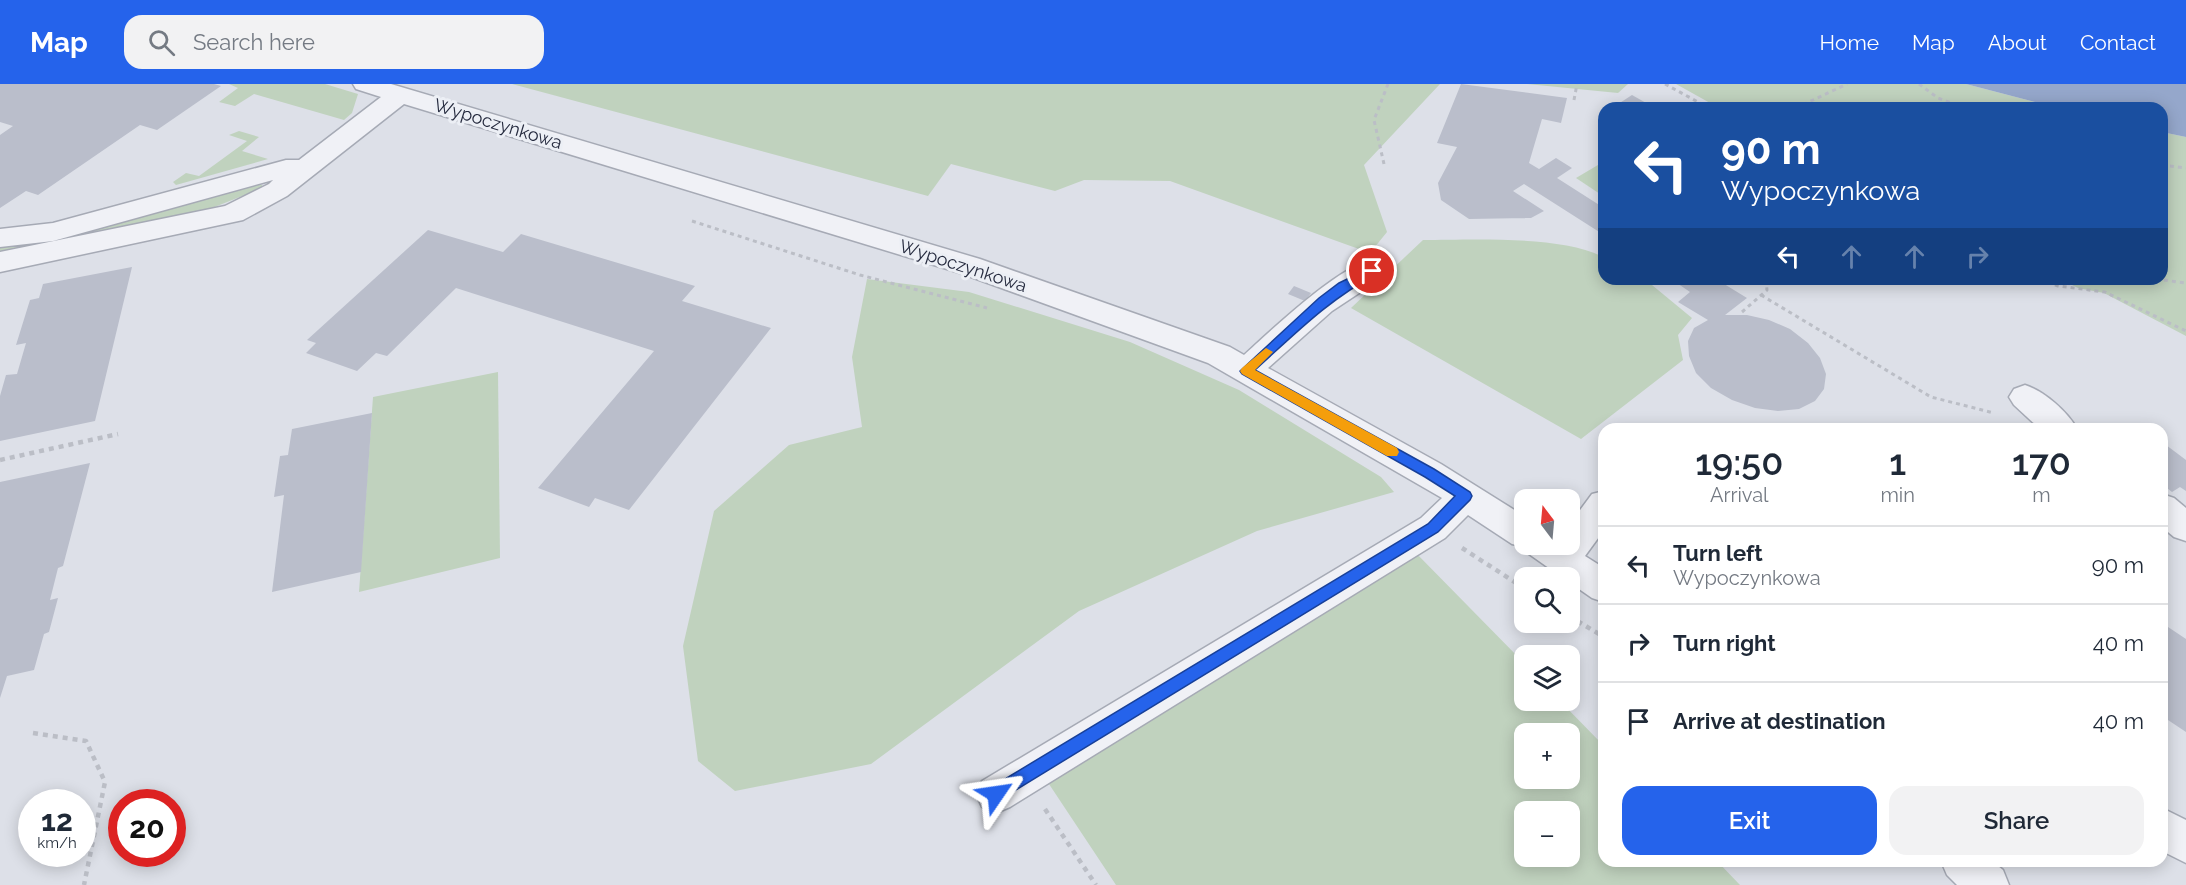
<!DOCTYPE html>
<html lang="en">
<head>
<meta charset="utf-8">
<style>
	:root { --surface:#fff; --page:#f2f2f3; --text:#1f2937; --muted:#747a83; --line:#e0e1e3; --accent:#2563eb }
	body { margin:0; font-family:Raleway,sans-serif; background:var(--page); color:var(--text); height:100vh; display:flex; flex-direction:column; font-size:22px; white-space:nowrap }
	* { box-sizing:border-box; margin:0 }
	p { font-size:20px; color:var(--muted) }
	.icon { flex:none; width:33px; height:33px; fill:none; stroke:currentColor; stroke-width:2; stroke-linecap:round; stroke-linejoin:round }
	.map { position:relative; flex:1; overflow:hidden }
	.panel { position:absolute; left:1598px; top:339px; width:570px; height:444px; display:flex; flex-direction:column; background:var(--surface); border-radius:18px; box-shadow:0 3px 15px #0003 }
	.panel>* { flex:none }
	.banner { position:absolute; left:1598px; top:18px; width:570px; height:183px; border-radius:18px; box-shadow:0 3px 15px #0003; background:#1a4fa0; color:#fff; overflow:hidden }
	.needle { width:39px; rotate:344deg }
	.controls { position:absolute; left:1514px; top:405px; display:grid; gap:12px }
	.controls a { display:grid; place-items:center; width:66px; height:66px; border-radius:12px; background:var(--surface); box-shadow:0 3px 15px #0003; font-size:30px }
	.speed { position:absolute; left:18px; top:705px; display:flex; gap:12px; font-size:30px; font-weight:700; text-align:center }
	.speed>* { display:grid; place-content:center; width:78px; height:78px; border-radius:50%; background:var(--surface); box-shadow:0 3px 15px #0003; line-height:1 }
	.speed small { font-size:15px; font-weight:400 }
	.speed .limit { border:9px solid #d22; background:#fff; color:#111 }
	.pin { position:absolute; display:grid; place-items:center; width:51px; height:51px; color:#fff; margin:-26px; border:3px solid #fff; border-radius:50%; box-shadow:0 2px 6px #0007 }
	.me { position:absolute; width:66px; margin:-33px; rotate:58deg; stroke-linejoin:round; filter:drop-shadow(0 0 4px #0008) }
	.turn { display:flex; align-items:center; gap:21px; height:126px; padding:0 24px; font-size:27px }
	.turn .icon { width:78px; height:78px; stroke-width:2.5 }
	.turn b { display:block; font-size:42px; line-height:51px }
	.lanes { display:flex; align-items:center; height:57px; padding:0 24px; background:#0003; justify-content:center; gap:30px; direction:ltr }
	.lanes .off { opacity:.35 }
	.eta { display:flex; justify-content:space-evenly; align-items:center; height:102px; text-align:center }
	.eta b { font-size:36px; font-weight:600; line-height:42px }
	.cta { display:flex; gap:12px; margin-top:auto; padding:12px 24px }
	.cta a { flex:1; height:69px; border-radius:18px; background:var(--accent); color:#fff; font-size:24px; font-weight:600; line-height:69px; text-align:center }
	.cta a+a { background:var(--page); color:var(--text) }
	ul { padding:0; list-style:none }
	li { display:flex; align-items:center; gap:18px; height:78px; padding:0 24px; border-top:2px solid var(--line) }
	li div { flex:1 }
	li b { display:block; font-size:22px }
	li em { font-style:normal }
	header { display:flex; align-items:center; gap:36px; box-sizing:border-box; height:84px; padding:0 30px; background:var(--accent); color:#fff }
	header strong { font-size:28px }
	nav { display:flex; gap:33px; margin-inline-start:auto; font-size:21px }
	.search { width:420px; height:54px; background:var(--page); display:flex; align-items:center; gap:15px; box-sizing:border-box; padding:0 21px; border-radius:18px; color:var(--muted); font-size:22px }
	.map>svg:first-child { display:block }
</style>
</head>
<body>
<header>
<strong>Map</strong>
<div class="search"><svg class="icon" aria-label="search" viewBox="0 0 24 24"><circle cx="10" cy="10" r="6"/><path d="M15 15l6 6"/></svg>Search here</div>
<nav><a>Home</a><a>Map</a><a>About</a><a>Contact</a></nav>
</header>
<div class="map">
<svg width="2186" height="801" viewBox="0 0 2186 801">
	<rect width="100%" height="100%" fill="#dde0e8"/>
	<g fill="#c0d2be" fill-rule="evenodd">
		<polygon points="229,0 325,0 358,10 352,29 344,36 254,10 235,22 219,18 238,4"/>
		<polygon points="512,0 1440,0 1364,81 1387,148 1370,169 1170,97 1084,96 1055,107 951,80 928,112"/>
		<polygon points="1527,0 1628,0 1618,9"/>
		<polygon points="1676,0 1966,0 2058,24 1719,24"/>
		<polygon points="239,47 259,53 242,67 268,75 176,101 173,98 186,89 199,92 247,57 229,51"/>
		<polygon points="2162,48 2186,53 2186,252 2104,209 2078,204 2060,195 2162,195"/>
		<polygon points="1603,78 1603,112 1576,94"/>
		<polygon points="256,101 262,101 262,104 202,128 0,169 0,163 50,157"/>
		<path d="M1423,156C1471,156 1562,151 1603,173L1604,195H1642L1652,201L1692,234L1678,251L1683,276L1581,355L1351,224Z"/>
		<polygon points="867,195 969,208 1130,258 1239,306 1381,393 1394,408 1257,447 1079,527 871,680 735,707 698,677 683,562 714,427 789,361 862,343 852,273"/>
		<polygon points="498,288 500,474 359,508 373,313"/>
		<path d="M1414,467L1524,579V616L1560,617L1603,661L1604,777H1717L1740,801H1116L1045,694ZM1524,650H1569V694H1524ZM1524,728H1569V772H1524Z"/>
	</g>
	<polygon fill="#95a7cb" points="1966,0 2186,0 2186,53 2162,48 2162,24 2058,24"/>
	<g fill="#babecb">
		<polygon points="0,0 214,0 221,2 157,46 140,41 38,111 26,107 0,124 0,51 13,42 0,38"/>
		<polygon points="1461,0 1567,14 1561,39 1542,35 1529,79 1539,85 1556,74 1572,84 1557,94 1604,124 1604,151 1524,100 1513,107 1544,127 1531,134 1469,135 1441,116 1438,99 1457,63 1437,59"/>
		<polygon points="1632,11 1655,24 1612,24"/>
		<polygon points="428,146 503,168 521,150 695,202 682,217 771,244 629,426 595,414 589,423 538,404 654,267 456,204 387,272 376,269 357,287 306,269 316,259 307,256"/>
		<polygon points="132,183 95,337 0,357 0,312 6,291 17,290 26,259 16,261 30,216 39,214 43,200"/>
		<polygon points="1671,195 1716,195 1747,214 1725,231 1747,231 1769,236 1790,245 1808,259 1820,274 1826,290 1824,305 1815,317 1799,325 1778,327 1755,324 1732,316 1711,304 1696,289 1689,272 1688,257 1694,244 1708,236 1678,218 1690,208"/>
		<polygon points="1294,202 1311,209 1305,217 1288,210"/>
		<polygon points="372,329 361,488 272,508 284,411 274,413 280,372 288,371 292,345"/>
		<polygon points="2162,358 2186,376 2186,407 2180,403 2172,408 2162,400"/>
		<polygon points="90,379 63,482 58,484 50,516 58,514 49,548 44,550 34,586 7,592 0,614 0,398"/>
		<polygon points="2168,543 2186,555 2186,648 2162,632 2162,552"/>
	</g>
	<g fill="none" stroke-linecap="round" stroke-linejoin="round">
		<g stroke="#a6aab5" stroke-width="3">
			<g id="minor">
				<path d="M353,0H391L980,175L1230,263L1244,271C1266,251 1345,176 1373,177C1376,178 1379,179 1382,180L1386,187L1382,194L1332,227L1268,284L1441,380L1524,432V460H1569V441L1592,410L1604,407V446L1585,472L1604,484V518L1592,514L1569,498V494H1563L1529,470L1526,463L1512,460L1468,431L1445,454L1010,723L996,729L982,723L976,710L982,697L1421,434L1442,414L1208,279L960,189L404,20L287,112L243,136L0,188V168L225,122L269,100L273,96L53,157L0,163V145L53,139L286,76H299L381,13L356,5Z"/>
				<path d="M2025,301C2044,307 2068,328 2077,345H2040L2014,321L2009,313L2014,305Z"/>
				<polygon points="2162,410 2174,414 2186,424 2186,457 2174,453 2162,443"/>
				<polygon points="2162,724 2186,736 2186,779 2162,767"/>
				<polygon points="1941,777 1992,777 2003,786 2009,801 1957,801 1947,791"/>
			</g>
		</g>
		<g stroke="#bbbec6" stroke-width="3" stroke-dasharray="4 4" stroke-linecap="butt">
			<polyline points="1665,0 1709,24"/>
			<polyline points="1919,0 1938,14 1964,24"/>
			<polyline points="1574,16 1577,0"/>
			<polyline points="1796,24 1847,0"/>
			<polyline points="1384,80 1374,36 1388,0"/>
			<polyline points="2162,81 2186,84"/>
			<polyline points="692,137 860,191 987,224"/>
			<polyline points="2040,195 2058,202 2105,208 2186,247"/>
			<polyline points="2156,195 2186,199"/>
			<polyline points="1761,211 1931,313 1994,329"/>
			<polyline points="1742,228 1767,206 1766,195"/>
		</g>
		<g stroke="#bbbec6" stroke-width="4.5" stroke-dasharray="5 5" stroke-linecap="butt">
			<polyline points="0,376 118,350"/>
			<polyline points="1462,464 1524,504"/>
			<polyline points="1569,532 1604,553"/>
			<polyline points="33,649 86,657 105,698 84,801"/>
			<polyline points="1045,725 1096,801"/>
		</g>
		<use href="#minor" fill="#f0f1f6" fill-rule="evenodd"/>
	</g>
	<path fill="#2563eb" stroke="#184099" stroke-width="1.5" d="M1372,183L1378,187L1377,190C1329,215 1295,250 1255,286L1434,385L1470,408L1472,412L1470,416L1438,448L1001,715L996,717L990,715L988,710L990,704L1428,440L1455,412L1425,393L1242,290L1240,287L1319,214L1339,199Z"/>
	<polygon fill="#f59e0b" points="1266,264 1273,268 1255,286 1397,364 1399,368 1397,372 1387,372 1242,290 1240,287 1242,284"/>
	<g text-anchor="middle" stroke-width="6" stroke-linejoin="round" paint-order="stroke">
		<g font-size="18" fill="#262b3f" stroke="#eceff5">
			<text transform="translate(498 40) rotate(17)" y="6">Wypoczynkowa</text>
			<text transform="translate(963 182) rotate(18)" y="6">Wypoczynkowa</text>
		</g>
	</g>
</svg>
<div class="controls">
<a><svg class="needle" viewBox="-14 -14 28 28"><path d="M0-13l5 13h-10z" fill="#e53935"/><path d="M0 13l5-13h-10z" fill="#747a83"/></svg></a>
<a><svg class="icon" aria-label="search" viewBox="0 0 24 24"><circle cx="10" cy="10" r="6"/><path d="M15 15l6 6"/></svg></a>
<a><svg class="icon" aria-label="layers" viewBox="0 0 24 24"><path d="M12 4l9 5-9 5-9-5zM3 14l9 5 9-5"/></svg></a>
<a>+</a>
<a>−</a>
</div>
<div class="speed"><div>12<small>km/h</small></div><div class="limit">20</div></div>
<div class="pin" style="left:1372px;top:187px;background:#d93025"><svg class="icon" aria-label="arrive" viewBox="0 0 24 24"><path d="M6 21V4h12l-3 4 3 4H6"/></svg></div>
<svg class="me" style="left:996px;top:710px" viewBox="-20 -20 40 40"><path d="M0-17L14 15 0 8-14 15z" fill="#2563eb" stroke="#fff" stroke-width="4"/></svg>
<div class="banner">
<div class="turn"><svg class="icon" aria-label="left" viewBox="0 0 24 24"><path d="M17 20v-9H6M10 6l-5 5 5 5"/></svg><div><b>90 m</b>Wypoczynkowa</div></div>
<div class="lanes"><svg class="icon" aria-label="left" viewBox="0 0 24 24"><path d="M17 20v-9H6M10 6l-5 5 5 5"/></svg><svg class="icon off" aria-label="ahead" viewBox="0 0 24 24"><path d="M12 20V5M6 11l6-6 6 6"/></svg><svg class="icon off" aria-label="ahead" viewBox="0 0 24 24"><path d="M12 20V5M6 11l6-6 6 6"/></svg><svg class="icon off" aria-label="right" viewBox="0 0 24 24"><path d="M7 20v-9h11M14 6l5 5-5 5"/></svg></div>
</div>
<section class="panel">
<div class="eta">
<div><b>19:50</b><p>Arrival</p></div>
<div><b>1</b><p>min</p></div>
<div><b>170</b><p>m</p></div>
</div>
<ul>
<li><svg class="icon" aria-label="left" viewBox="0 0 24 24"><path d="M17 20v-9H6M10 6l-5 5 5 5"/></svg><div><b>Turn left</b><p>Wypoczynkowa</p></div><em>90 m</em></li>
<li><svg class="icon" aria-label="right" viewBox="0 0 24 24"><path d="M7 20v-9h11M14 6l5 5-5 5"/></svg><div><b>Turn right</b></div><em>40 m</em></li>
<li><svg class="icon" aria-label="arrive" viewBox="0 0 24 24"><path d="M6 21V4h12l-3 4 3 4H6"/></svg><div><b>Arrive at destination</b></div><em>40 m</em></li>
</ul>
<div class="cta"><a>Exit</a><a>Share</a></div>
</section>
</div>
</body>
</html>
